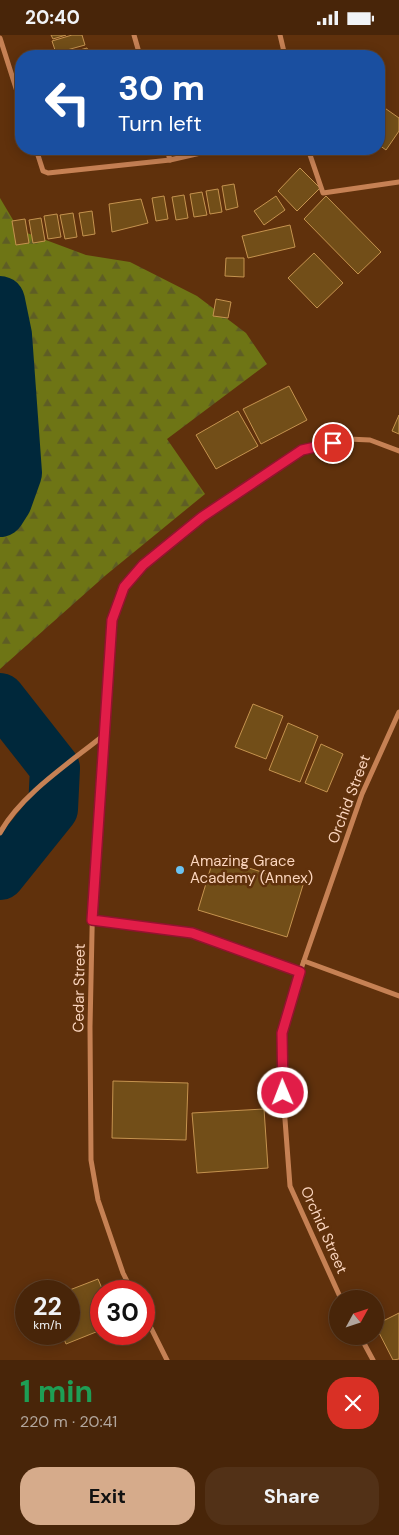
<!DOCTYPE html>
<html lang="en">
<head>
<meta charset="utf-8">
<style>
	:root { --surface:#482509; --page:#523117; --text:#f1f3f6; --muted:#b1a59c; --line:#60422a; --accent:#d6ab8b }
	body { margin:0; font-family:"DM Sans",sans-serif; background:var(--page); color:var(--text); height:100vh; display:flex; flex-direction:column; font-size:19px; white-space:nowrap }
	* { box-sizing:border-box; margin:0 }
	p { font-size:16px; color:var(--muted) }
	.icon { flex:none; width:28px; height:28px; fill:none; stroke:currentColor; stroke-width:2; stroke-linecap:round; stroke-linejoin:round }
	.map { position:relative; height:1325px; overflow:hidden }
	.side { display:flex; flex-direction:column; background:var(--surface); flex:1 }
	.side>* { flex:none }
	.guide { position:absolute; left:15px; top:15px; width:370px; height:105px; border-radius:20px; box-shadow:0 2px 12px #0003,0 0 0 1px var(--line); background:#1a4fa0; color:#fff; overflow:hidden }
	.needle { width:32px; rotate:50deg }
	.fabs { position:absolute; left:329px; top:1255px; display:grid; gap:10px }
	.fabs a { display:grid; place-items:center; width:55px; height:55px; border-radius:50%; background:var(--surface); box-shadow:0 2px 12px #0003,0 0 0 1px var(--line); font-size:25px }
	.speed { position:absolute; left:15px; top:1245px; display:flex; gap:10px; font-size:25px; font-weight:700; text-align:center }
	.speed>* { display:grid; place-content:center; width:65px; height:65px; border-radius:50%; background:var(--surface); box-shadow:0 2px 12px #0003,0 0 0 1px var(--line); line-height:1 }
	.speed small { font-size:12px; font-weight:400 }
	.speed .limit { border:8px solid #d22; background:#fff; color:#111 }
	.pin { position:absolute; display:grid; place-items:center; width:42px; height:42px; color:#fff; margin:-21px; border:2px solid #fff; border-radius:50%; box-shadow:0 1px 5px #0007 }
	.me { position:absolute; width:55px; margin:-28px; rotate:359deg; stroke-linejoin:round; filter:drop-shadow(0 0 4px #0008) }
	.turn { display:flex; align-items:center; gap:18px; height:105px; padding:0 20px; font-size:22px }
	.turn .icon { width:65px; height:65px; stroke-width:2.5 }
	.turn b { display:block; font-size:35px; line-height:42px }
	.round { display:grid; place-items:center; flex:none; width:52px; height:52px; border-radius:20px; background:var(--page) }
	.headline { display:flex; align-items:center; justify-content:space-between; height:85px; padding:0 20px }
	h1 { font-size:30px; font-weight:700; line-height:38px; color:#1e9e55 }
	.action { display:flex; gap:10px; margin-top:auto; padding:10px 20px }
	.action a { flex:1; height:58px; border-radius:20px; background:var(--accent); color:#111; font-size:20px; font-weight:700; line-height:58px; text-align:center }
	.action a+a { background:var(--page); color:var(--text) }
	.status { display:flex; justify-content:space-between; align-items:center; height:35px; padding:0 25px; background:var(--surface); direction:ltr }
	.status svg { height:14px; fill:currentColor }
	.map>svg:first-child { display:block }
</style>
</head>
<body>
<div class="status"><b>20:40</b><svg viewBox="0 0 49 12"><path d="M0 12V9h3v3zM5 12V6h3v6zM10 12V3h3v9zM15 12V0h3v12zM26 1h20v11H26zM47 4h2v5h-2z"/></svg></div>
<div class="map">
<svg width="399" height="1325" viewBox="0 0 399 1325">
	<defs>
		<pattern id="forest-firs" width="22" height="20" patternUnits="userSpaceOnUse" patternTransform="scale(1.25)"><rect width="22" height="20" fill="#6e7515"/><path d="M5 1l3.5 6h-7zM16 11l3.5 6h-7z" fill="#5e5d25"/></pattern>
	</defs>
	<rect width="100%" height="100%" fill="#60310c"/>
	<polygon fill="url(#forest-firs)" points="0,163 19,195 86,220 130,227 197,261 246,298 267,329 167,404 205,459 106,540 0,634"/>
	<g fill="none" stroke-linecap="round" stroke-linejoin="round">
		<g stroke="#00283b" stroke-width="50">
			<polyline points="0,266 7,300 17,438 7,466 0,477"/>
			<polyline points="0,663 55,733 53,774 0,840"/>
		</g>
	</g>
	<g fill="#724e18" stroke="#c5934f">
		<polygon points="51,0 66,0 53,4"/>
		<polygon points="72,0 82,0 85,10 56,18 52,6"/>
		<polygon points="87,13 90,21 58,21"/>
		<polygon points="379,69 399,83 399,96 386,115 379,110"/>
		<polygon points="300,133 320,153 297,176 278,156"/>
		<polygon points="234,149 238,172 226,175 222,151"/>
		<polygon points="218,154 222,177 210,179 206,156"/>
		<polygon points="202,157 207,180 194,182 190,159"/>
		<polygon points="184,160 188,183 176,185 172,162"/>
		<polygon points="164,161 168,184 156,186 152,163"/>
		<polygon points="276,161 285,175 264,190 254,176"/>
		<polygon points="326,161 381,217 358,239 304,184"/>
		<polygon points="141,164 148,188 112,197 109,169"/>
		<polygon points="92,176 95,199 83,201 79,178"/>
		<polygon points="73,178 77,202 65,204 60,180"/>
		<polygon points="57,179 61,202 48,204 44,181"/>
		<polygon points="41,183 45,206 33,208 29,185"/>
		<polygon points="25,184 29,208 16,210 12,186"/>
		<polygon points="290,190 295,212 248,223 242,201"/>
		<polygon points="314,218 343,248 317,273 288,243"/>
		<polygon points="226,223 244,223 244,242 225,241"/>
		<polygon points="216,264 231,267 228,283 213,281"/>
		<polygon points="289,351 307,385 261,409 243,374"/>
		<polygon points="238,376 258,411 216,434 196,400"/>
		<polygon points="399,380 399,399 392,396"/>
		<polygon points="253,669 283,681 266,724 235,712"/>
		<polygon points="288,688 318,701 300,747 269,735"/>
		<polygon points="321,709 343,719 327,757 305,748"/>
		<polygon points="214,822 303,850 287,902 198,875"/>
		<polygon points="113,1046 188,1048 186,1105 112,1103"/>
		<polygon points="264,1074 268,1133 197,1138 192,1078"/>
		<polygon points="98,1244 103,1256 101,1256 101,1295 66,1309 62,1299 69,1299 69,1256 67,1256"/>
		<polygon points="399,1278 399,1324 393,1325 375,1290"/>
	</g>
	<g fill="none" stroke-linecap="round" stroke-linejoin="round">
		<g stroke="#c68154" stroke-width="5">
			<polyline points="134,0 140,21"/>
			<polyline points="280,0 285,21"/>
			<polyline points="0,3 21,69"/>
			<polyline points="36,114 43,136 48,138 170,125 218,114"/>
			<polyline points="167,114 170,125"/>
			<polyline points="308,114 323,158 399,147"/>
			<path d="M0,798C20,760 71,727 104,700"/>
			<polyline points="92,885 192,898 300,937"/>
			<polyline points="304,926 399,961"/>
			<polyline points="132,1256 123,1238 98,1165 91,1125 90,992 93,851 112,585 124,552 143,530 202,482 302,415 348,404 370,405 399,416"/>
			<polyline points="341,1264 290,1151 283,1058 282,998 300,937 362,759 399,677"/>
			<polyline points="144,1279 167,1325"/>
			<polyline points="360,1301 373,1325"/>
		</g>
	</g>
	<g fill="none" stroke-linecap="round" stroke-linejoin="round">
		<g stroke="#92132f" stroke-width="12">
			<polyline id="route" points="283,1058 282,998 300,937 192,898 92,885 112,585 124,552 143,530 202,482 302,415 333,408"/>
		</g>
		<use href="#route" stroke="#e11d48" stroke-width="9"/>
	</g>
	<circle fill="#6bc3f2" stroke="#60310c" stroke-width="2" cx="180" cy="835" r="5"/>
	<g text-anchor="middle" stroke-width="5" stroke-linejoin="round" paint-order="stroke">
		<g font-size="15" fill="#fbd5be" stroke="#60310c">
			<text transform="translate(349 764) rotate(-69)" y="5">Orchid Street</text>
			<text transform="translate(79 953) rotate(-89)" y="5">Cedar Street</text>
			<text transform="translate(324 1195) rotate(66)" y="5">Orchid Street</text>
		</g>
		<g font-size="15" fill="#fbd5be" stroke="#60310c" text-anchor="start">
			<text x="190" y="831">Amazing Grace<tspan x="190" dy="17">Academy (Annex)</tspan></text>
		</g>
	</g>
</svg>
<div class="fabs">
<a><svg class="needle" viewBox="-14 -14 28 28"><path d="M0-13l5 13h-10z" fill="#e53935"/><path d="M0 13l5-13h-10z" fill="#b1a59c"/></svg></a>
</div>
<div class="speed"><div>22<small>km/h</small></div><div class="limit">30</div></div>
<div class="pin" style="left:333px;top:408px;background:#d93025"><svg class="icon" aria-label="arrive" viewBox="0 0 24 24"><path d="M6 21V4h12l-3 4 3 4H6"/></svg></div>
<svg class="me" style="left:283px;top:1058px" viewBox="-20 -20 40 40"><circle r="17" fill="#e11d48" stroke="#fff" stroke-width="3"/><path d="M0-11L8 9 0 5-8 9z" fill="#fff"/></svg>
<div class="guide">
<div class="turn"><svg class="icon" aria-label="left" viewBox="0 0 24 24"><path d="M17 20v-9H6M10 6l-5 5 5 5"/></svg><div><b>30 m</b>Turn left</div></div>
</div>
</div>
<section class="side">
<div class="headline"><div><h1>1 min</h1><p>220 m · 20:41</p></div><a class="round" style="background:#d93025;color:#fff"><svg class="icon" aria-label="close" viewBox="0 0 24 24"><path d="M6 6l12 12M18 6L6 18"/></svg></a></div>
<div class="action"><a>Exit</a><a>Share</a></div>
</section>
</body>
</html>
